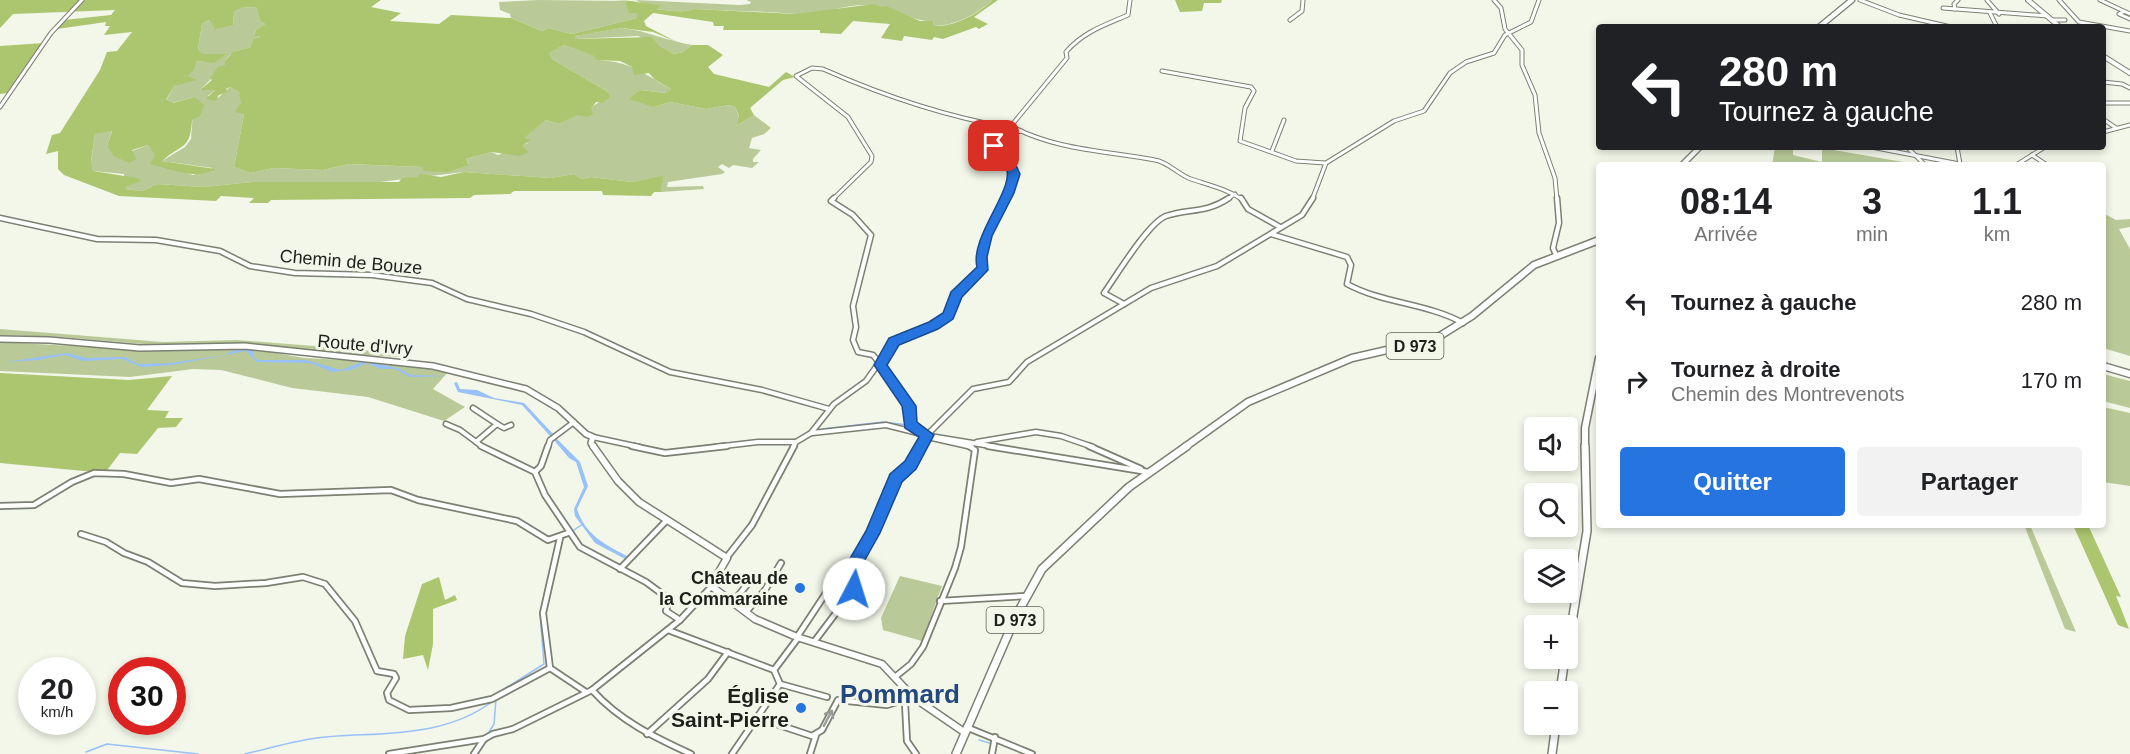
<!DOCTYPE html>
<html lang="fr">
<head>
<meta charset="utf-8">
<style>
	:root { --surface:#fff; --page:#f2f2f2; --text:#202124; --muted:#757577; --accent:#2574df }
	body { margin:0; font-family:Arial,sans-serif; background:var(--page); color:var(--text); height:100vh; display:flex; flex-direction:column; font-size:22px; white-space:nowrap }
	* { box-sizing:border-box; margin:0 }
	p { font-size:20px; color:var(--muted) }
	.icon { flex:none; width:33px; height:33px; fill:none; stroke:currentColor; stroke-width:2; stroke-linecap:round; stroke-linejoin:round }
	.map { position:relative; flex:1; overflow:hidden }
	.side { position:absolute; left:1596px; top:162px; width:510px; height:366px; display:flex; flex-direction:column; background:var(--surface); border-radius:6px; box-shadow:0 3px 9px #0003 }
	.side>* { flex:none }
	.hud { position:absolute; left:1596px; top:24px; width:510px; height:126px; border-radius:6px; box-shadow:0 3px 9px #0003; background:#202124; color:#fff; overflow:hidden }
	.controls { position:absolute; left:1524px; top:417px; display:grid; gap:12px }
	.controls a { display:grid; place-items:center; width:54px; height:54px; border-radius:6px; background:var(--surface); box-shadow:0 3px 9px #0003; font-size:30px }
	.speed { position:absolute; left:18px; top:657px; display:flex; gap:12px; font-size:30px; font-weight:700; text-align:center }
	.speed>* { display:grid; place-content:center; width:78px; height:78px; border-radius:50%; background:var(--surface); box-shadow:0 3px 9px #0003; line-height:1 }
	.speed small { font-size:15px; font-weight:400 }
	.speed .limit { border:9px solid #d22; background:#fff; color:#111 }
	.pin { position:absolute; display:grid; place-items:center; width:51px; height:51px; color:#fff; margin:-26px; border-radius:12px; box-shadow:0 3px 9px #0006 }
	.me { position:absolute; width:66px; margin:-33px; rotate:5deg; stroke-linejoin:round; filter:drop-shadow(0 0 4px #0008) }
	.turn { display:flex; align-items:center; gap:21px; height:126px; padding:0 24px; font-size:27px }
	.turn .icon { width:78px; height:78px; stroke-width:2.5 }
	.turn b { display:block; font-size:42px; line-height:51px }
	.eta { display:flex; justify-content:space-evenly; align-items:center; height:102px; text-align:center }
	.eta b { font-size:36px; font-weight:800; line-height:42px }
	.action { display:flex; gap:12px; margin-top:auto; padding:12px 24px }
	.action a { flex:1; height:69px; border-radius:6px; background:var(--accent); color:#fff; font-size:24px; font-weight:800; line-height:69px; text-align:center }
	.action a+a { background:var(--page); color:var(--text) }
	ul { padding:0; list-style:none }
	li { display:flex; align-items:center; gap:18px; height:78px; padding:0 24px }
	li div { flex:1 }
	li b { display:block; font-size:22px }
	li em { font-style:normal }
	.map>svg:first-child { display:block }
</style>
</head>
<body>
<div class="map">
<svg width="2130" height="754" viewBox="0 0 2130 754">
	<rect width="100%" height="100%" fill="#f2f7e9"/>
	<g fill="#b9ca98">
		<polygon points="539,0 625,1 629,9 637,13 637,18 572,34 548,28 542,31 511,18 510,14 500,10 499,2"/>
		<path d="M636,0L740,5L750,4L751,2L746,0H992C978,14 954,26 934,26L933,21C915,23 887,4 863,5C841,5 816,17 795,14C765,11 727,11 694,9C682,13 669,11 657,9L660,5L642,4Z"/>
		<path d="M256,7L260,21L265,24L256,30L254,35L261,38L253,39L252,47C240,50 226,52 225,65L200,90H215L208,96L218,98L230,87L239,92L242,101L239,112L244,114L234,167L250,173L273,168L323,170L349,164L422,167L469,164L466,159L491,152L498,155L528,143L523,138L546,120L559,124L611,96L608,92L552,59L548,53L564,45L595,56L596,60C631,61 642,73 671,89L667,93L640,90L654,107L670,102L706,109L729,105L735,107L739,117L736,126L754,115L771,128L764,134L752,138L749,148L761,150L753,159V162H759L752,168L733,165L729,168L722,164L718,167L725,172L722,174L668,182L667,187L703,186L704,189L661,192L662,177L632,182L591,177L581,179L574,174L551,178L464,172L371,183L252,182L204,187L157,184L142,191L125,189L124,174L93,171L91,162L95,134L112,130L107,146L132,151L148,145L156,155L151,163L193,175L213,168L162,161L185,147L191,139L194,97L172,103L166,101L174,86L190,79L186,76L196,61L205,62L226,55H202L198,49L202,24L209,20L233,25L234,12L241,8Z"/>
		<path d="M622,28C648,31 668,41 692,45L683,52L674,54L638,36L576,39L574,36Z"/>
		<polygon points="1775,147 1793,150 1793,155 1822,162 1822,148 1921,165 1772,165"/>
		<polygon points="2103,213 2116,220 2130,219 2130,227 2119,229 2130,249 2130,356 2103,348"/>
		<polygon points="0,329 163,342 237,340 365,350 402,357 324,353 247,343 155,345 62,337 0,335"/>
		<polygon points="0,342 163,351 252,349 304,358 383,362 448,372 433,389 465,407 444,421 368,397 292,388 221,370 193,369 130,377 0,371"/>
		<polygon points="2103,374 2130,381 2130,408 2103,401"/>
		<polygon points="2103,407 2130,413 2130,486 2103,482"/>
		<polygon points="2024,525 2030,525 2076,632 2065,629"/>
		<polygon points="900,576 942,586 922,641 883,630 881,618"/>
	</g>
	<g fill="#acc56f">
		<path d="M0,0H381L371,7L401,13L390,21L439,24L451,15L511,18L542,31L548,28L572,34L637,18V13H629L625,1L616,0C633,0 644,4 661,5L657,9C670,11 682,13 694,9L795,14L874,4L881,7L886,6L920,21H933L934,26C954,27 979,14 992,0H998L974,17L988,24L979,29L976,27L943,39L934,37L932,40L904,36L902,41L881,38L890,24L853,21L841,34L820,33V30H723L724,26H714L713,22L653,13L644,21L646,26L677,42L653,32L622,28L575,36L576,39L652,37L659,46L674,54L683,52L692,45H708L723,55L708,67L714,74L769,87L786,72L795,77L783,80L750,108L754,115L736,126L739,116L735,107L729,105L706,109L670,102L654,107L629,99L640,90L666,93L671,89L654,79L649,73L634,75L632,67L620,61L596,60L594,56L564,45L549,53L552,59L608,92L611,96L602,103L596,102L591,108L593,114L587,117L577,115L559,124L546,120L524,138L531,140L522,146L529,152L520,156L491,152L466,159L469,165L448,172L424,171L422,167L349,164L323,170L273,168L250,173L234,167L244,114L235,112L241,103L239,92L230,87L226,89L228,92L219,95L215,101L206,99L215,90H200L212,80L210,78L218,67L225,65V61L233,52L251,47L253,39L261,37L254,36L256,30L265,24L260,21L256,7L241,8L234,12L233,25L215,29L209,20L202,24L198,49L202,54H227L214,63L196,61L194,70L187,76L197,80L174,86L166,100L173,103L194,97L204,105L200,116L192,120C190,151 182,143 162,161L215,169C194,181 172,169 150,164L155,155L148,145L132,150L136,159L129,163L114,156L107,146L112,131L95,134L91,161L93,171L137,178L141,181L127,186L125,189L142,191L157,184L204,187L252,182H399L402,178L418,177L420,174L441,177L464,172L551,178L574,174L581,179L591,177L632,182L663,176L661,192H654L651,196L603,195L602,191H514L510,194L474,195L470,198L271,200L268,203H249L254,198L221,196L216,201L119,196L64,175L58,169V151L46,154L52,135L60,133L100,70L107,52L117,51L132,32L104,35L110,26H105L106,22L57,29L64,20L111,15L115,10L13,14L0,28Z"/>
		<polygon points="1175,0 1222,0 1221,3 1204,3 1202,11 1180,12"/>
		<polygon points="44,43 8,93 0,94 0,46"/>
		<polygon points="0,373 129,380 172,376 147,410 169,411 165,418 183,418 176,427 158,428 137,454 120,453 105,473 0,463"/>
		<polygon points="2073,525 2088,525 2121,597 2116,596 2129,629 2118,625"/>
		<polygon points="439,577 445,600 455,595 457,600 433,609 433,644 428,670 423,655 403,659 405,636 422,584"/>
	</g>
	<g fill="#98c0f9">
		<polygon points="240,348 252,349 254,357 258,360 306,360 341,370 364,361 398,368 411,375 449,376 410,377 395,369 380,369 368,363 350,370 332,372 310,363 257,362 246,351 172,365 141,367 122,359 83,361 65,355 38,360 5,362 67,353 86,358 125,357 138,364 171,363 224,355"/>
		<polygon points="457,382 460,389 477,390 494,398 524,403 554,435 551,437 522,405 458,392 454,383"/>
		<path d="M555,437L580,462L588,486L577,509C585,535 607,546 629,557L627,560L595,543L575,516L574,509L584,487L576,462L569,458L553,439Z"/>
	</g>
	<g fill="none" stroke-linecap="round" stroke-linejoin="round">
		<g stroke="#98c0f9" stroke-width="1.5">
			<polyline points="822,429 883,422 908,425"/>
			<polyline points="574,530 583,524"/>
			<polyline points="551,569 555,546"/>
			<polyline points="498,693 544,664 540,613 548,580"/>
			<polyline points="488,734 494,724 496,699"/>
			<polyline points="979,740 993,744"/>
			<polyline points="86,752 107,744 198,754"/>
			<path d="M245,754C271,748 299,739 326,737C384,732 444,738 493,701"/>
		</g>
		<g stroke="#7c8073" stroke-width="5">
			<g id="street-far2">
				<path d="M1130,0L1128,15C1105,25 1083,32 1066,52L1067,58L1011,126C1055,150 1107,151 1155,160C1168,162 1179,175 1191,179C1209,185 1227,189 1243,200"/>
				<polyline points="1494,0 1501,8 1505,29 1522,50 1522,65 1535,95 1539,133 1555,178 1557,200"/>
				<polyline points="1860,0 1899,15 1951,27"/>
				<polyline points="1987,0 1999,14"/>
				<polyline points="2059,0 2079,22 2130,31"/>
				<polyline points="2100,0 2130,14"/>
				<polyline points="1943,8 2048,16"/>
				<polyline points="1955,9 1954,4 1958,0"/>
				<polyline points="2123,12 2119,14 2130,19"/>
				<polyline points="1990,13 1997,27"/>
				<polyline points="1290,20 1302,11 1303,0"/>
				<polyline points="2052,20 2065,20"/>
				<polyline points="1162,71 1251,87 1254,91 1245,108 1240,141 1296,161 1325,163"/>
				<polyline points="2103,82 2122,84 2130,88"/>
				<polyline points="2103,103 2130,103"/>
				<polyline points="0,107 51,33 82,0"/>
				<polyline points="2103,119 2116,128"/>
				<polyline points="2103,132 2130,125"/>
				<polyline points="1871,147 1965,165"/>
				<polyline points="1907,147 1925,165"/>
				<polyline points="1957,147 1960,164"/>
				<polyline points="1965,147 1982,147"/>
				<polyline points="1272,151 1284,120"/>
				<polyline points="2032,155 2047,165"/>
				<polyline points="2016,165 2045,147"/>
				<path d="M832,200L871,162L872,156L848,117L796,76L812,68L823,69C884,96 946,117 1012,128"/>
				<polyline points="1004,200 1014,173 1006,159 993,148 1005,135 1021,131"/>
				<polyline points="1226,200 1235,194"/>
				<polyline points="1312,200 1326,163 1394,121 1424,111 1450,73 1466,62 1494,53 1505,35 1531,22 1539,0"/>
			</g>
		</g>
		<g stroke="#7c8073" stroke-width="7">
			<g id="street-far1">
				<path d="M834,198L831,201L853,215L871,235L853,306L856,327L853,340L858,352L873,355C890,376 908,397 910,424L924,435"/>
				<polyline points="1241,198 1248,209 1280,227"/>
				<polyline points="0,218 97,239 156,240 220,251 250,266 295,273 372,275 432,283 467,299 531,314 584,332 670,372 762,390 829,409"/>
				<path d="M1271,234L1347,257L1351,265L1347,284C1384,304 1427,303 1463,323"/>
				<polyline points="1556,255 1553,248 1559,223 1557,198"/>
				<path d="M1124,304L1104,293C1116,276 1149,222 1166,216C1189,208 1205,214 1229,198"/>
				<polyline points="473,408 497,424 476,442"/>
				<polyline points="446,424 460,430 483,447"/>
				<polyline points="497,424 504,428 511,425"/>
				<polyline points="812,433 886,425 930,436 997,447"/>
				<polyline points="593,437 639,447"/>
				<polyline points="932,438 972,447"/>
				<polyline points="977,442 1036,432 1061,436 1093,447"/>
				<polyline points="548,447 550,440 574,422"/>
				<polyline points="715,447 758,442 795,442"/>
				<polyline points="793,447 796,442 811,433 834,404 866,381 894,342 933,326 948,316 956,295 983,269 985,242 1004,198"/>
				<polyline points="921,447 927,435 973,389 1009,382 1027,362 1151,288 1217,266 1302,215 1313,198"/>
			</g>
		</g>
		<g stroke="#7c8073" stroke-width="8">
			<g id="street">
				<polyline points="481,446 535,472 545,495 580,547 646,582 669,599 666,611 680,620"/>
				<polyline points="632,446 665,453 727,446"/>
				<polyline points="988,446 1148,472"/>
				<polyline points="1089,446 1141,469"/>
				<polyline points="535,472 541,466 548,446"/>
				<polyline points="0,506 34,505 72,482 94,473 124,474 171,483 199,479 280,494 391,490 418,500 517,521 548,540 568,533"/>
				<polyline points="81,534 106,542 124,553 148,562 182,583 215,586 266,583 303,577 325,584 355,621 377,671 394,674 396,678 387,693 389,700 409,710 451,708 492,699 550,668"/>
				<polyline points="560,538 543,613 550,668 586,692"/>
				<polyline points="727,557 752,525 794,446"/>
				<polyline points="620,569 667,520"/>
				<polyline points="940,601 1026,596"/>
				<polyline points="733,602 754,576"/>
				<polyline points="746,612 765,590 781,563"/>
				<polyline points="668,630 774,670"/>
				<polyline points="797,637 826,593 849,574 872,533 897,476 911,465 921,446"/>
				<polyline points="814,642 854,589 849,574"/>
				<polyline points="774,670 798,638"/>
				<polyline points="895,677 911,664 923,647 955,568 961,547 975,450 969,446"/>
				<polyline points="780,684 827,697"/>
				<path d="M592,690C620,721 654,737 691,754"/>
				<polyline points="905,703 907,741 916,754"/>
				<polyline points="758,718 812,736 822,730 838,700 887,705 913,697"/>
				<polyline points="966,727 1032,754"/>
				<polyline points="647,734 708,679 728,652"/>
				<polyline points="389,754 484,739"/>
				<polyline points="474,754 484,739 493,734 513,729 592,690 680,620 711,587"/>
				<polyline points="732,754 780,684 774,670"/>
				<polyline points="810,754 816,735"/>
				<polyline points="992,754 995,737"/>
			</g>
		</g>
		<g stroke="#7c8073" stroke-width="6">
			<g id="secondary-far2">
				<polyline points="2028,0 2060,27"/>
				<polyline points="2103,56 2130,73"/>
			</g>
		</g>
		<g stroke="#7c8073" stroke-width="8">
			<polyline id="secondary-far1" points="0,339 49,340 140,348 245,346 433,366 526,389 558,408 586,434 593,437 591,443 594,447"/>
		</g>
		<g stroke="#7c8073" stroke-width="9">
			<polyline id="secondary" points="593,446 618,481 639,502 727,558 711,586 755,619 797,637 882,664 913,697 964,732"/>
		</g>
		<g stroke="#7c8073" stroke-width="7">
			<g id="primary-far2">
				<polyline points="1819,27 1852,0"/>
				<polyline points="1682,165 1700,147"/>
			</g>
		</g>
		<g stroke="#7c8073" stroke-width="9">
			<g id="primary-far1">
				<polyline points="2103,366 2130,374"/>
				<polyline points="1185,447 1248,402 1352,358 1435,339 1472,316 1534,265 1599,240"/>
				<polyline points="1585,447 1585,428 1599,358"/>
			</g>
		</g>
		<g stroke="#7c8073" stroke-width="10">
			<g id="primary">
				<polyline points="1568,646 1587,531 1585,446"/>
				<polyline points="1560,692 1565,658"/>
				<polyline points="956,754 1016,616 1042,569 1129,487 1187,446"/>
				<polyline points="1552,754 1556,724"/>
			</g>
		</g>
		<use href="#street-far2" stroke="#fff" stroke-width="3"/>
		<use href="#street-far1" stroke="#fff" stroke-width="4"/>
		<use href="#street" stroke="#fff" stroke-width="4.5"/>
		<use href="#secondary-far2" stroke="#fff" stroke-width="4"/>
		<use href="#secondary-far1" stroke="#fff" stroke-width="5"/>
		<use href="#secondary" stroke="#fff" stroke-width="6"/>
		<use href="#primary-far2" stroke="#fff" stroke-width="4.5"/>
		<use href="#primary-far1" stroke="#fff" stroke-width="6"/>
		<use href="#primary" stroke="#fff" stroke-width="7"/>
	</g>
	<defs><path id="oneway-shaft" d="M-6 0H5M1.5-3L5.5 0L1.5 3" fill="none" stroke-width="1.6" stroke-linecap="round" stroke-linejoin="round" transform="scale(1.5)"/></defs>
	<use stroke="#999a98" href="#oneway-shaft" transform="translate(828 718) rotate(-62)"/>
	<path fill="#2574df" stroke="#184b91" stroke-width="1.5" d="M990,144H998L1014,161L1020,174L1014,193L992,236L987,257L988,270L962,297L953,319L938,329L899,345L887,365L916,406L917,422L934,435L916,469L902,482L880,533L857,574L862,589L860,594H848L841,574L866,531L890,474L905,461L919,437L905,428L902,406L874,365L889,338L929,322L943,313L951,292L977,267C969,236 1019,185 1005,165C1001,159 993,155 988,149Z"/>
	<g fill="#2574df" stroke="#f2f7e9" stroke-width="2">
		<circle cx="800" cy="588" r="6"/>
		<circle cx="801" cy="708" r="6"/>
	</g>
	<g text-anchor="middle" stroke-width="6" stroke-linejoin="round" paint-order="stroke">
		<g fill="#f2f7e9" stroke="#5d6058" stroke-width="1.5">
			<rect x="1386.5" y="333" width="57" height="26" rx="4.5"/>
			<rect x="986.5" y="607" width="57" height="26" rx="4.5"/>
		</g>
		<g font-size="16" font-weight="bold" fill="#1d1f1a">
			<text x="1415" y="352">D 973</text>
			<text x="1015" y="626">D 973</text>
		</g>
		<g font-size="18" fill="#1d1f1a" stroke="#f2f7e9">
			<text transform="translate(351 262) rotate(5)" y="6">Chemin de Bouze</text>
			<text transform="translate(365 345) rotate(5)" y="6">Route d'Ivry</text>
		</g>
		<g font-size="18" font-weight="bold" fill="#1d1f1a" stroke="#f2f7e9" text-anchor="end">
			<text x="788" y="584">Château de<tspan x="788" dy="21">la Commaraine</tspan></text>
		</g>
		<g font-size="21" font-weight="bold" fill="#1d1f1a" stroke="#f2f7e9" text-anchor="end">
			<text x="789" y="703">Église<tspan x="789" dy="24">Saint-Pierre</tspan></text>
		</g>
		<g font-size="26" font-weight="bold" fill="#23487e" stroke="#f2f7e9">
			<text x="900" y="703">Pommard</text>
		</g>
	</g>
</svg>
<div class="controls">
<a><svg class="icon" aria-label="sound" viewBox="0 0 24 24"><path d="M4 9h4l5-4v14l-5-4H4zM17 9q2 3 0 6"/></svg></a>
<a><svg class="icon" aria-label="search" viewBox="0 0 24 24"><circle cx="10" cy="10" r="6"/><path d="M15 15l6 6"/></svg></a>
<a><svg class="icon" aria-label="layers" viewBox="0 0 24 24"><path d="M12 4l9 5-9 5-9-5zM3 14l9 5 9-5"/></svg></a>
<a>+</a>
<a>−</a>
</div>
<div class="speed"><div>20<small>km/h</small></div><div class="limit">30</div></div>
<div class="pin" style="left:994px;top:146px;background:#d93025"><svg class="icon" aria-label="arrive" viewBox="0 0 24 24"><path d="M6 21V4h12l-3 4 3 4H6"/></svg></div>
<svg class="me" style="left:854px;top:589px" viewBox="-20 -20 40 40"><circle r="19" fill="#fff"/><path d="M0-13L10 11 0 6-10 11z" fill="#2574df"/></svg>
<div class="hud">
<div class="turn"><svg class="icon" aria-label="left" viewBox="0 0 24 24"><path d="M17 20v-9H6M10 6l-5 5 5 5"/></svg><div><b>280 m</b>Tournez à gauche</div></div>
</div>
<section class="side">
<div class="eta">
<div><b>08:14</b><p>Arrivée</p></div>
<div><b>3</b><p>min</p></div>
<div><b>1.1</b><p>km</p></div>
</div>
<ul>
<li><svg class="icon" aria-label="left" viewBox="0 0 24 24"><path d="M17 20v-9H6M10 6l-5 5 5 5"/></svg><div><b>Tournez à gauche</b></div><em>280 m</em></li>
<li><svg class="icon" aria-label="right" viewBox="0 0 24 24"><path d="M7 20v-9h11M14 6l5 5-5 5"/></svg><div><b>Tournez à droite</b><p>Chemin des Montrevenots</p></div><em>170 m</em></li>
</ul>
<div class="action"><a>Quitter</a><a>Partager</a></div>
</section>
</div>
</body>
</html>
